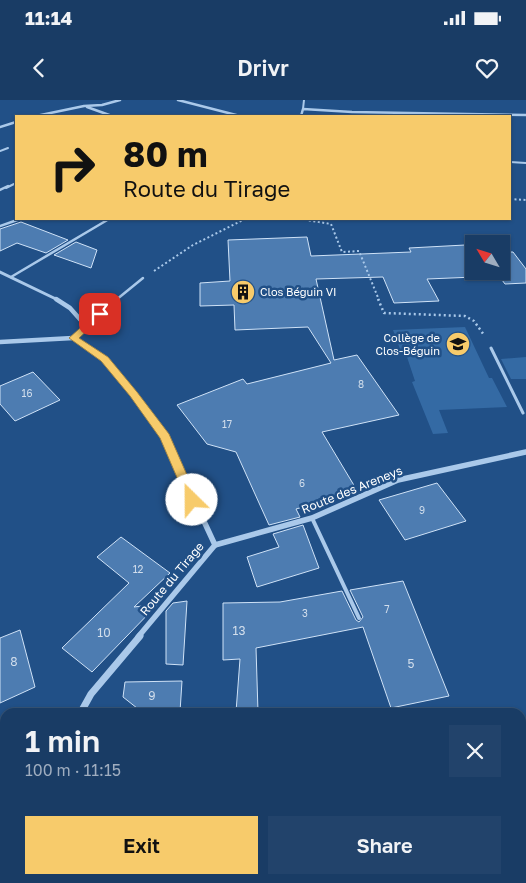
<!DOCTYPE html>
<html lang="en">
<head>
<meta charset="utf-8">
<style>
	:root { --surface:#193c65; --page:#22436b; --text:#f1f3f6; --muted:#9fadbf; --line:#375679; --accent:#f7cb6b }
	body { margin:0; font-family:"Golos Text",sans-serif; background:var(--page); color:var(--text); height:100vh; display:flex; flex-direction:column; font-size:19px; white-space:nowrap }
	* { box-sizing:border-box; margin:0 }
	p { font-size:16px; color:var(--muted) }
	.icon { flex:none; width:28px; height:28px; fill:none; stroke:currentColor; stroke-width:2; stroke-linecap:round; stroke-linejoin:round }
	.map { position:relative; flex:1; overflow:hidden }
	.details { position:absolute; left:0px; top:608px; width:526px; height:176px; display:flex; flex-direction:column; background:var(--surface); border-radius:15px 15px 0 0; box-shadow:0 1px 4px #0004,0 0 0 1px var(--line) }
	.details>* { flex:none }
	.top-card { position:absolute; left:15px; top:15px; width:496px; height:105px; border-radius:0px; box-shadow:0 1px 4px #0004,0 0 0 1px var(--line); background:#f7cb6b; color:#111; overflow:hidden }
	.needle { width:32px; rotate:308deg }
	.controls { position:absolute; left:465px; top:135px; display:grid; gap:10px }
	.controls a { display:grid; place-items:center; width:45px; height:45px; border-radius:0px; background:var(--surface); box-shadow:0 1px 4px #0004,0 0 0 1px var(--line); font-size:25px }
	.pin { position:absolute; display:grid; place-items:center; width:42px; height:42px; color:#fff; margin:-21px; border-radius:10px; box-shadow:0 2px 8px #0006 }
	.me { position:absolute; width:55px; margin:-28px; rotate:337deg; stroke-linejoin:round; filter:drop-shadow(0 0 4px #0008) }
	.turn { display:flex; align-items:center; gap:18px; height:105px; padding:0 25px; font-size:22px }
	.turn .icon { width:65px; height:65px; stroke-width:2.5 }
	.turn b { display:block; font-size:35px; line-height:42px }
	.round { display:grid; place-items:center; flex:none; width:52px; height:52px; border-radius:0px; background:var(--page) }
	.overview { display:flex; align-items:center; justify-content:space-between; height:85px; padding:0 25px }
	h1 { font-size:30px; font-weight:600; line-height:38px }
	.primary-button { display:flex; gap:10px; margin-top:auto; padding:10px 25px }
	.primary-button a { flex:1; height:58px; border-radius:0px; background:var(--accent); color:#111; font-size:20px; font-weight:600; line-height:58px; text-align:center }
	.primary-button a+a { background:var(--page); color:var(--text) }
	.status { display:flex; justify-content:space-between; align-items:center; height:35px; padding:0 25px; background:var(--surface); direction:ltr }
	.status svg { height:14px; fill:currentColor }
	header { display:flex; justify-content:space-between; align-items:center; height:65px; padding:0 25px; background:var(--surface); font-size:22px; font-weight:600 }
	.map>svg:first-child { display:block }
</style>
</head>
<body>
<div class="status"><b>11:14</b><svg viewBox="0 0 49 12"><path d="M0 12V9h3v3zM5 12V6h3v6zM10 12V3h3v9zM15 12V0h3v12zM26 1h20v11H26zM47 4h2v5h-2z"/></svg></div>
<header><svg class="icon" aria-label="back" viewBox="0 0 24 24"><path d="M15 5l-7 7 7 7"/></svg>Drivr<svg class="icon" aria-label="heart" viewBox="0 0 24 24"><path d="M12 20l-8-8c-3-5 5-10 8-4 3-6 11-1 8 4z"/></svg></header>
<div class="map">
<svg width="526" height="783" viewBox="0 0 526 783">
	<rect width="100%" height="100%" fill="#215087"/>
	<g fill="#346aa4">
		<polygon points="465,227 489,278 492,278 507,307 439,310 448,333 433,334 412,282 415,281 407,257 403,257 393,230"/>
		<polygon points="526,257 526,279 511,279 501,259"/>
	</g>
	<g fill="#4d7cb1" stroke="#cfe2f7">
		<polygon points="21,122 68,140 46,153 17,143 0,151 0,129"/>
		<polygon points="307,137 311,156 411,152 409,148 465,145 470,154 474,153 474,171 501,171 501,152 513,152 526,169 526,183 505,184 499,176 427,179 439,201 394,203 383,177 316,179 334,260 357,255 399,315 322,332 358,392 296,409 300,417 269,425 236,352 207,344 177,305 243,279 247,284 331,263 308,227 235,230 234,205 200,206 200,183 230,181 228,140"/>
		<polygon points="76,142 97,150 91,168 54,155"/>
		<polygon points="33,272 60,300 15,321 0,304 0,286"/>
		<polygon points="437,383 466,421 405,440 379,400"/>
		<polygon points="303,425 319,468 257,487 247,457 279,447 273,434"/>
		<polygon points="121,437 170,473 134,507 158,504 92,572 62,548 129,483 97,457"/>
		<polygon points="403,481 449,596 391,608 363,527 256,548 258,612 236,612 240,559 223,560 223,503 280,502 342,491 356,520 359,522 363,517 350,490"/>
		<polygon points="187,501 183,565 166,564 166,511 173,503"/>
		<polygon points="20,530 35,587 0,603 0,538"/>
		<polygon points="182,581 180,612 142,612 123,597 125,582"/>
	</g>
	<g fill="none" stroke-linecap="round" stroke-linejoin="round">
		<g stroke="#aac9ea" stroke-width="2" stroke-dasharray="2 2.5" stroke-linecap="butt">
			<polyline points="510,99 526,100"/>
			<polyline points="300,119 331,124 342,152 359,151 379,200"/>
			<polyline points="154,171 193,145 245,119"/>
		</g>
		<polyline stroke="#aac9ea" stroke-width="2.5" stroke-dasharray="2 3" stroke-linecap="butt" points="378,199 384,213 465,216 474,221 484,235"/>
		<g stroke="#aac9ea" stroke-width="2">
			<polyline points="303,9 304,0"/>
			<polyline points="0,51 8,48"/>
			<polyline points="510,62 526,63"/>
			<polyline points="6,88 16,83"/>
		</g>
		<g stroke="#aac9ea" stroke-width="2.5">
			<polyline points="0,90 8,86"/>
			<polyline points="0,126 20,119"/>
			<polyline points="11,177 109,119"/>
			<polyline points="116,200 143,178"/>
		</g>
		<g stroke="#aac9ea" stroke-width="3">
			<polyline points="86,226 118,199"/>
			<polyline points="491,248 523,313"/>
		</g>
		<polyline stroke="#aac9ea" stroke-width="4" points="312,418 359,518"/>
		<polyline stroke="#aac9ea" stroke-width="5" points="0,640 5,641"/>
		<g stroke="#aac9ea" stroke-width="2.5">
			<polyline points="178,0 240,16"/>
			<polyline points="87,7 112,16"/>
			<polyline points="36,16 84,6 102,5 120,0"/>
			<polyline points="301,16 303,9 352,12 526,15"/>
			<polyline points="0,27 16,22"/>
		</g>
		<polyline stroke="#aac9ea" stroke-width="3" points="0,172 58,200"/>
		<g stroke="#aac9ea" stroke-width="4.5">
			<path d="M56,199L70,208L86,226L73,238C83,245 96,251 105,260C126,281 157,320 169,347"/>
			<polyline points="0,242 73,238"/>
		</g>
		<g stroke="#aac9ea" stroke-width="5.5">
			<polyline points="215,445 312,418 398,380 526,352"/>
			<polyline points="138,537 215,445 169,346"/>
		</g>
		<g stroke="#aac9ea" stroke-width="7">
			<polyline points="81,612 91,594 140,536"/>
			<polyline points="29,783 30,779"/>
		</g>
	</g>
	<polygon fill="#f7cb6b" stroke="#a18446" points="98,212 105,214 79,238 108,257 137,292 169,334 198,400 197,403 188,403 160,338 130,296 101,261 69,238"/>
	<defs>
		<g id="building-disc" transform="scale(1.25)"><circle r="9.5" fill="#f7cb6b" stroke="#215087"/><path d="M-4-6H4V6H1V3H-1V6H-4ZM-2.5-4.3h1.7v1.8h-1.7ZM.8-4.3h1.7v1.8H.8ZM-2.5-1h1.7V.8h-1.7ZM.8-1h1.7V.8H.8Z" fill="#111"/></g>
		<g id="school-disc" transform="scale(1.25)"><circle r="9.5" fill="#f7cb6b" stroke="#215087"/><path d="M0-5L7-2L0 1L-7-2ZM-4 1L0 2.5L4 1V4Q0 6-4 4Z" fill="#111"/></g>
	</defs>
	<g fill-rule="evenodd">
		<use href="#building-disc" x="243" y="192"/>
		<use href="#school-disc" x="458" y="244"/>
	</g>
	<g text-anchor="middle" stroke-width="5" stroke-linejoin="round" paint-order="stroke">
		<g font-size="10" fill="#d2deec">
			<text x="361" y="288">8</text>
			<text x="27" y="297">16</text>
			<text x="227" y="328">17</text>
			<text x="302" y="387">6</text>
			<text x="422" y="414">9</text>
			<text x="138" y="473">12</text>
			<text x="387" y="513">7</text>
			<text x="305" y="517">3</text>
		</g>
		<g font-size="11" fill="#fff" stroke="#215087" text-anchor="start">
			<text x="260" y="196">Clos Béguin VI</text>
			<text x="440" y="242" text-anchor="end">Collège de<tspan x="440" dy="13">Clos-Béguin</tspan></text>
		</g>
		<g font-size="12" fill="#fff" stroke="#215087">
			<text transform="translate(352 390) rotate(-22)" y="4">Route des Areneys</text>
			<text transform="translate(172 479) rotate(-50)" y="4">Route du Tirage</text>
		</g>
		<g font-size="12" fill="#d2deec">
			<text x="239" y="535">13</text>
			<text x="104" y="537">10</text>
			<text x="14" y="566">8</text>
			<text x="411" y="568">5</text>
			<text x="152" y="600">9</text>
		</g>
	</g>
</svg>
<div class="controls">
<a><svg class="needle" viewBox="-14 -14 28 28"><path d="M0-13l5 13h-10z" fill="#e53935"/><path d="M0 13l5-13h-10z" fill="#9fadbf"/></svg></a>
</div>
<div class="pin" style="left:100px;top:214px;background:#d93025"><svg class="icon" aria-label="arrive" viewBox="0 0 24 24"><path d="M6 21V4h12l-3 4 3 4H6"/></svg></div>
<svg class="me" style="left:192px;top:400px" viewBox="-20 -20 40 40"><circle r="19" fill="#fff"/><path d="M0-13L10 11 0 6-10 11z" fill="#f7cb6b"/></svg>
<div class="top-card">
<div class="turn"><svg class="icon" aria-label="right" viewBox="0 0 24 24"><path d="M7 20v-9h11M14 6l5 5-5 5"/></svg><div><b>80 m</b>Route du Tirage</div></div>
</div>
<section class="details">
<div class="overview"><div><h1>1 min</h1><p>100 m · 11:15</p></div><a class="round"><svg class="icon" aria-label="close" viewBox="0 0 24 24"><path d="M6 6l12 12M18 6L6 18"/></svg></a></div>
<div class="primary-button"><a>Exit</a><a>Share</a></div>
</section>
</div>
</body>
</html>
